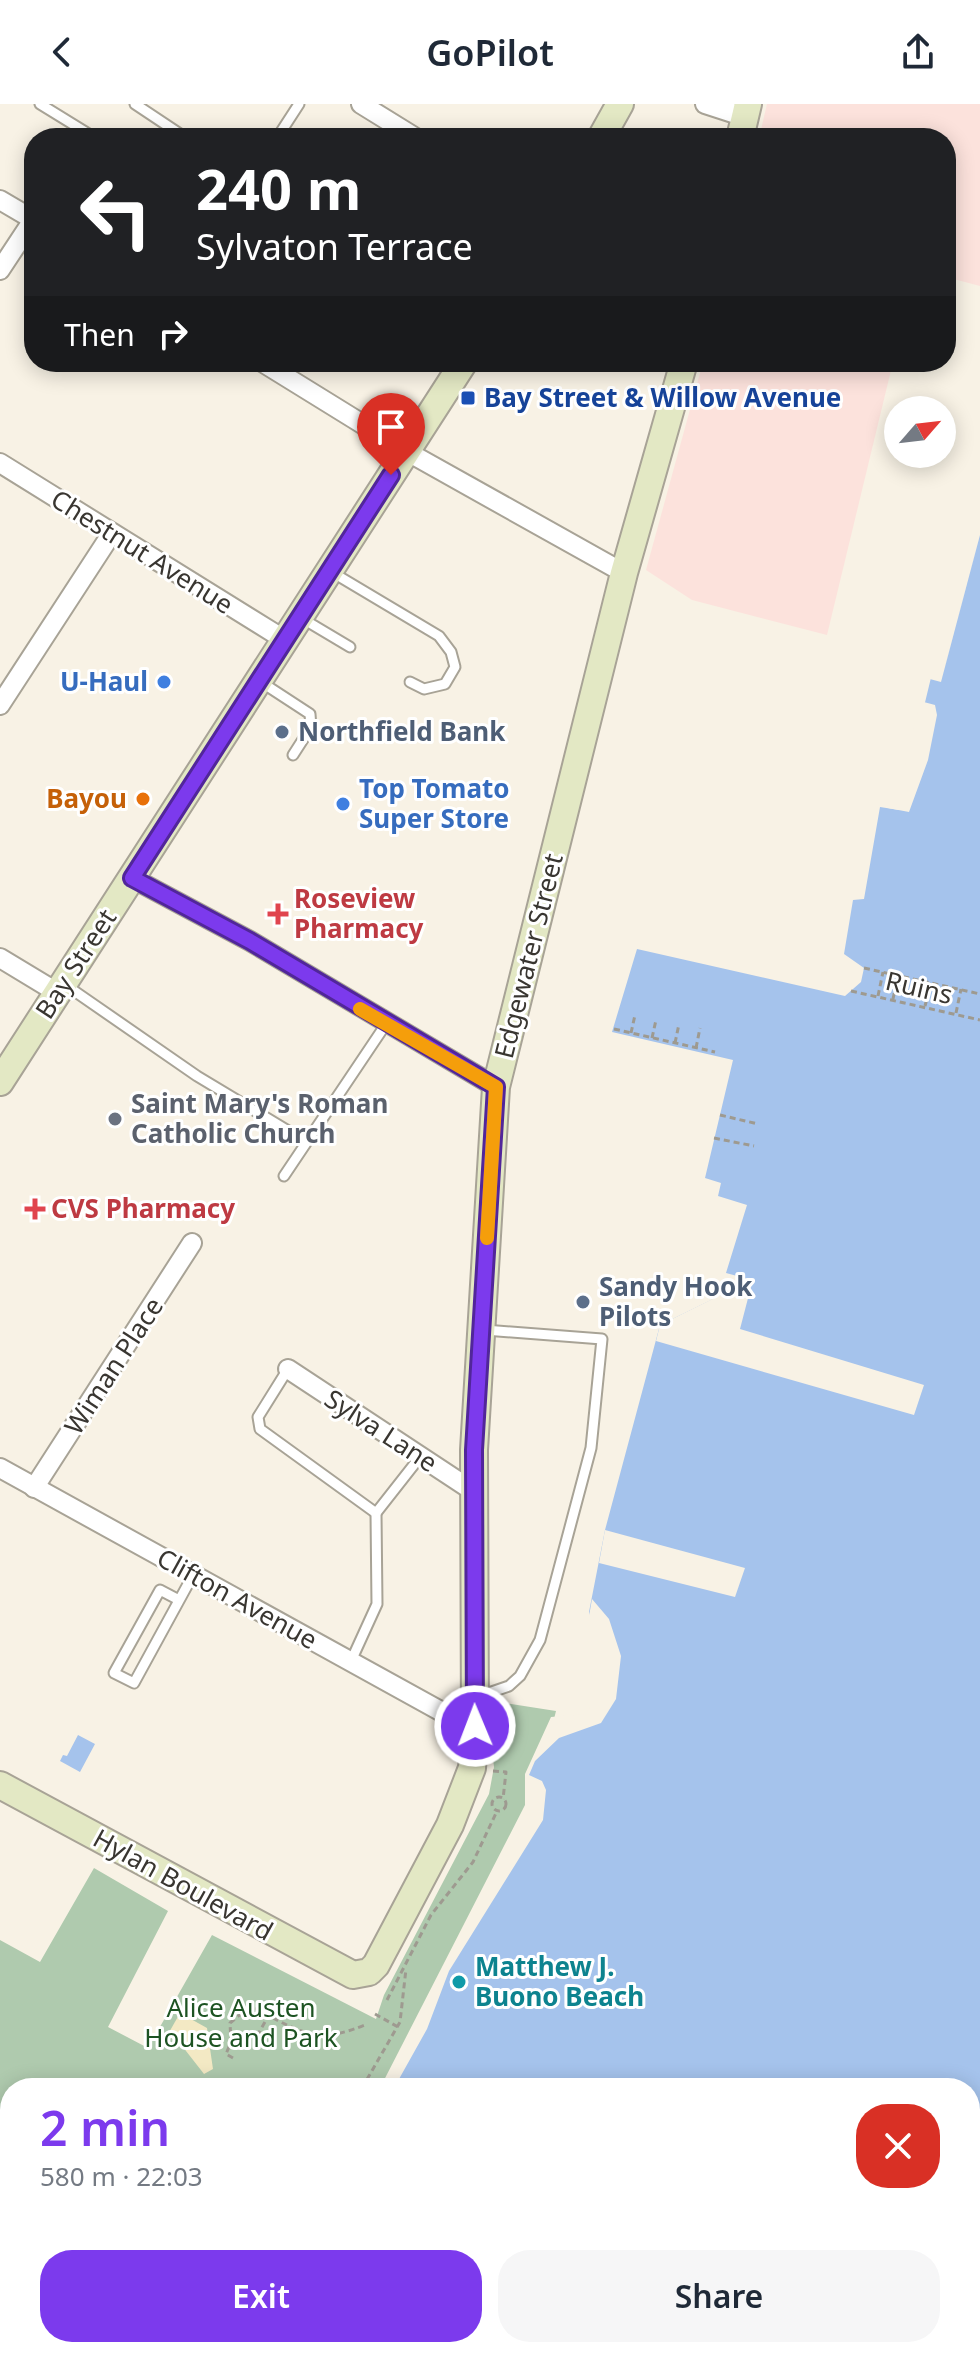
<!DOCTYPE html>
<html lang="en">
<head>
<meta charset="utf-8">
<style>
	:root { --surface:#fff; --page:#f6f6f7; --text:#1f2937; --muted:#747a83; --accent:#7c3aed }
	body { margin:0; font-family:"Noto Sans",sans-serif; background:var(--page); color:var(--text); height:100vh; display:flex; flex-direction:column; font-size:30px; white-space:nowrap }
	* { box-sizing:border-box; margin:0 }
	p { font-size:26px; color:var(--muted) }
	.icon { flex:none; width:44px; height:44px; fill:none; stroke:currentColor; stroke-width:2; stroke-linecap:round; stroke-linejoin:round }
	.map { position:relative; flex:1; overflow:hidden }
	.sheet { position:absolute; left:0px; top:1974px; width:980px; height:280px; display:flex; flex-direction:column; background:var(--surface); border-radius:32px 32px 0 0; box-shadow:0 4px 20px #0003 }
	.sheet>* { flex:none }
	.banner { position:absolute; left:24px; top:24px; width:932px; height:244px; border-radius:32px; box-shadow:0 4px 20px #0003; background:#202124; color:#fff; overflow:hidden }
	.needle { width:52px; rotate:62deg }
	.tools { position:absolute; left:884px; top:292px; display:grid; gap:16px }
	.tools a { display:grid; place-items:center; width:72px; height:72px; border-radius:50%; background:var(--surface); box-shadow:0 4px 20px #0003; font-size:40px }
	.pin { position:absolute; display:grid; place-items:center; width:68px; height:68px; color:#fff; margin:-82px -34px; border-radius:50% 50% 50% 0; rotate:-45deg; box-shadow:0 0 8px #0007 }
	.pin .icon { rotate:45deg }
	.me { position:absolute; width:88px; margin:-44px; rotate:359deg; stroke-linejoin:round; filter:drop-shadow(0 0 6px #0008) }
	.turn { display:flex; align-items:center; gap:28px; height:168px; padding:0 40px; font-size:36px }
	.turn .icon { width:104px; height:104px; stroke-width:2.5 }
	.turn b { display:block; font-size:56px; line-height:68px }
	.then { display:flex; align-items:center; height:76px; padding:0 40px; background:#0003; gap:16px; font-size:30px }
	.round { display:grid; place-items:center; flex:none; width:84px; height:84px; border-radius:32px; background:var(--page) }
	.head { display:flex; align-items:center; justify-content:space-between; height:136px; padding:0 40px }
	h1 { font-size:48px; font-weight:600; line-height:60px; color:var(--accent) }
	.action { display:flex; gap:16px; margin-top:auto; padding:16px 40px }
	.action a { flex:1; height:92px; border-radius:32px; background:var(--accent); color:#fff; font-size:32px; font-weight:600; line-height:92px; text-align:center }
	.action a+a { background:var(--page); color:var(--text) }
	header { display:flex; justify-content:space-between; align-items:center; height:104px; padding:0 40px; background:var(--surface); font-size:36px; font-weight:600 }
	.map>svg:first-child { display:block }
</style>
</head>
<body>
<header><svg class="icon" aria-label="back" viewBox="0 0 24 24"><path d="M15 5l-7 7 7 7"/></svg>GoPilot<svg class="icon" aria-label="share" viewBox="0 0 24 24"><path d="M12 15V3M7 8l5-5 5 5M5 13v7h14v-7"/></svg></header>
<div class="map">
<svg width="980" height="2254" viewBox="0 0 980 2254">
	<rect width="100%" height="100%" fill="#f8f2e5"/>
	<g fill="#fce2dc">
		<polygon points="767,0 980,0 980,182 946,173 946,34 759,34"/>
		<polygon points="703,258 893,258 827,531 692,496 646,466"/>
	</g>
	<polygon fill="#afcaae" points="491,1597 556,1607 554,1615 529,1702 384,1984 10,1984 10,2088 0,2083 0,1836 40,1858 94,1764 168,1807 108,1923 148,1944 212,1831 376,1915 384,1891 489,1690 494,1663 486,1599"/>
	<polygon fill="#f3e9c4" points="180,1909 207,1924 213,1965 204,1970 179,1938 167,1932"/>
	<g fill="#a5c3ec">
		<polygon points="980,371 980,2254 271,2254 275,2244 970,2244 970,1984 384,1984 529,1702 528,1671 554,1615 588,1614 596,1599 597,1538 589,1508 605,1426 660,1221 752,1176 726,1169 747,1101 718,1092 721,1079 705,1074 733,956 612,928 637,845 845,892 861,878 864,864 844,850 853,796 864,795 880,703 899,706"/>
		<polygon points="78,1631 95,1640 80,1668 60,1657 63,1651 67,1652"/>
	</g>
	<g fill="#f8f2e5">
		<polygon points="980,367 980,431 941,578 926,574 976,370"/>
		<polygon points="920,597 935,601 937,611 928,656 909,708 888,704 889,701 896,702"/>
		<polygon points="753,1175 740,1225 924,1281 914,1311 656,1237 660,1221"/>
		<polygon points="605,1426 745,1464 735,1493 599,1459"/>
		<polygon points="592,1495 609,1515 621,1552 616,1595 601,1619 559,1634 535,1657 529,1671 542,1677 546,1686 543,1716 449,1867 427,1925 394,1984 380,1984 525,1701 525,1670 551,1613 586,1610 593,1598 596,1575 588,1518"/>
	</g>
	<g fill="none" stroke-linecap="round" stroke-linejoin="round">
		<g stroke="#a8a396" stroke-width="13">
			<g id="lane">
				<polyline points="40,0 92,32"/>
				<polyline points="135,0 186,34"/>
				<polyline points="277,34 299,0"/>
				<polyline points="330,467 439,532 451,548 455,563 445,580 424,585 410,578"/>
				<polyline points="303,515 350,543"/>
				<polyline points="261,578 310,610 311,623 293,651"/>
				<polyline points="67,882 197,972 305,1037"/>
				<polyline points="284,1072 386,920"/>
				<polyline points="288,1265 258,1313 260,1325 376,1409 420,1353"/>
				<polyline points="179,1496 160,1486 114,1569 134,1579 193,1471"/>
				<polyline points="351,1557 377,1500 376,1409"/>
				<polyline points="477,1593 509,1582 520,1572 540,1536 591,1344 602,1235 485,1226"/>
			</g>
		</g>
		<g stroke="#a8a396" stroke-width="22">
			<g id="street">
				<polyline points="361,0 416,34"/>
				<polyline points="705,0 745,13"/>
				<polyline points="0,96 34,116"/>
				<polyline points="0,166 33,116"/>
				<polyline points="262,258 406,347 624,469"/>
				<polyline points="0,359 285,536"/>
				<polyline points="0,601 112,429"/>
				<polyline points="132,774 250,837 496,983"/>
				<polyline points="0,854 58,889"/>
				<polyline points="288,1265 473,1387"/>
				<polyline points="0,1364 453,1614 475,1622"/>
				<polyline points="34,1384 192,1139"/>
				<polyline points="0,2170 10,2151"/>
				<polyline points="140,2254 146,2244"/>
			</g>
		</g>
		<g stroke="#a8a396" stroke-width="30">
			<g id="secondary">
				<polyline points="601,34 620,0"/>
				<polyline points="740,34 748,0"/>
				<polyline points="0,978 464,258"/>
				<polyline points="0,1681 353,1871 369,1868 376,1861 450,1721 472,1664 475,1622 474,1346 496,983 624,469 684,258"/>
			</g>
		</g>
		<g stroke="#9e9a90" stroke-width="3" stroke-dasharray="6 4" stroke-linecap="butt">
			<polyline points="864,864 980,890"/>
			<polyline points="851,887 980,916"/>
			<polyline points="878,892 883,868"/>
			<polyline points="893,895 898,872"/>
			<polyline points="925,902 931,879"/>
			<polyline points="956,909 961,885"/>
			<polyline points="614,925 715,948"/>
			<polyline points="631,929 635,911"/>
			<polyline points="652,934 656,916"/>
			<polyline points="675,939 679,920"/>
			<polyline points="696,944 700,924"/>
			<polyline points="720,1011 758,1020"/>
			<polyline points="714,1034 754,1042"/>
			<polyline points="493,1667 506,1668 503,1695"/>
			<circle cx="499" cy="1700" r="7"/>
			<polyline points="387,1896 431,1811 473,1758 497,1707"/>
			<polyline points="375,1910 398,1923"/>
			<polyline points="257,1932 269,1911"/>
			<path d="M233,1954L226,1950L231,1938L230,1919L247,1905C259,1903 265,1909 275,1915C311,1934 327,1936 365,1921"/>
			<polyline points="362,1984 400,1918 406,1865"/>
		</g>
		<use href="#lane" stroke="#fff" stroke-width="9"/>
		<use href="#street" stroke="#fff" stroke-width="18"/>
		<use href="#secondary" stroke="#e3e8c4" stroke-width="26"/>
	</g>
	<g fill="none" stroke-linecap="round" stroke-linejoin="round">
		<g stroke="#51269a" stroke-width="20">
			<polyline id="route" points="391,371 132,774 250,837 496,983 474,1346 475,1622"/>
		</g>
		<use href="#route" stroke="#7c3aed" stroke-width="14"/>
		<polyline stroke="#f59e0b" stroke-width="14" points="360,905 496,983 487,1134"/>
	</g>
	<rect fill="#1a4fb4" stroke="#fff" stroke-width="3" x="460" y="286" width="16" height="16" rx="4"/>
	<g fill="#3f7fe0" stroke="#fff" stroke-width="3">
		<circle cx="164" cy="578" r="8"/>
		<circle cx="343" cy="700" r="8"/>
	</g>
	<g fill="#5c6f8a" stroke="#fff" stroke-width="3">
		<circle cx="282" cy="628" r="8"/>
		<circle cx="583" cy="1198" r="8"/>
	</g>
	<circle fill="#e8710a" stroke="#fff" stroke-width="3" cx="143" cy="695" r="8"/>
	<g fill="#e0444e" stroke="#fff" stroke-width="3">
		<path d="M274 798h8v8h8v8h-8v8h-8v-8h-8v-8h8z"/>
		<path d="M31 1093h8v8h8v8h-8v8h-8v-8h-8v-8h8z"/>
	</g>
	<circle fill="#6b7280" stroke="#fff" stroke-width="3" cx="115" cy="1015" r="8"/>
	<circle fill="#0f9aa8" stroke="#fff" stroke-width="3" cx="459" cy="1878" r="8"/>
	<g text-anchor="middle" stroke-width="6" stroke-linejoin="round" paint-order="stroke">
		<g font-size="26" font-weight="bold" fill="#164399" stroke="#fff" text-anchor="start">
			<text x="484" y="303">Bay Street &amp; Willow Avenue</text>
		</g>
		<g font-size="26" fill="#393631" stroke="#fff">
			<text transform="translate(142 448) rotate(32)" y="9">Chestnut Avenue</text>
			<text transform="translate(529 852) rotate(-76)" y="9">Edgewater Street</text>
			<text transform="translate(76 860) rotate(-57)" y="9">Bay Street</text>
			<text transform="translate(919 884) rotate(13)" y="9">Ruins</text>
			<text transform="translate(114 1262) rotate(-57)" y="9">Wiman Place</text>
			<text transform="translate(381 1327) rotate(33)" y="9">Sylva Lane</text>
			<text transform="translate(237 1495) rotate(29)" y="9">Clifton Avenue</text>
			<text transform="translate(183 1781) rotate(29)" y="9">Hylan Boulevard</text>
		</g>
		<g font-size="26" font-weight="bold" fill="#366cbe" stroke="#fff" text-anchor="end">
			<text x="148" y="587">U-Haul</text>
			<text x="359" y="694" text-anchor="start">Top Tomato<tspan x="359" dy="30">Super Store</tspan></text>
		</g>
		<g font-size="26" font-weight="bold" fill="#4e5e75" stroke="#fff" text-anchor="start">
			<text x="298" y="637">Northfield Bank</text>
			<text x="599" y="1192">Sandy Hook<tspan x="599" dy="30">Pilots</tspan></text>
		</g>
		<g font-size="26" font-weight="bold" fill="#c56008" stroke="#fff" text-anchor="end">
			<text x="127" y="704">Bayou</text>
		</g>
		<g font-size="26" font-weight="bold" fill="#be3a42" stroke="#fff" text-anchor="start">
			<text x="294" y="804">Roseview<tspan x="294" dy="30">Pharmacy</tspan></text>
			<text x="51" y="1114">CVS Pharmacy</text>
		</g>
		<g font-size="26" font-weight="bold" fill="#5b616d" stroke="#fff" text-anchor="start">
			<text x="131" y="1009">Saint Mary's Roman<tspan x="131" dy="30">Catholic Church</tspan></text>
		</g>
		<g font-size="26" font-weight="bold" fill="#0d838f" stroke="#fff" text-anchor="start">
			<text x="475" y="1872">Matthew J.<tspan x="475" dy="30">Buono Beach</tspan></text>
		</g>
		<g font-size="26" fill="#1d5322" stroke="#fff">
			<text x="241" y="1913">Alice Austen<tspan x="241" dy="30">House and Park</tspan></text>
		</g>
	</g>
</svg>
<div class="tools">
<a><svg class="needle" viewBox="-14 -14 28 28"><path d="M0-13l5 13h-10z" fill="#e53935"/><path d="M0 13l5-13h-10z" fill="#747a83"/></svg></a>
</div>
<div class="pin" style="left:391px;top:371px;background:#d93025"><svg class="icon" aria-label="arrive" viewBox="0 0 24 24"><path d="M6 21V4h12l-3 4 3 4H6"/></svg></div>
<svg class="me" style="left:475px;top:1622px" viewBox="-20 -20 40 40"><circle r="17" fill="#7c3aed" stroke="#fff" stroke-width="3"/><path d="M0-11L8 9 0 5-8 9z" fill="#fff"/></svg>
<div class="banner">
<div class="turn"><svg class="icon" aria-label="left" viewBox="0 0 24 24"><path d="M17 20v-9H6M10 6l-5 5 5 5"/></svg><div><b>240 m</b>Sylvaton Terrace</div></div>
<div class="then">Then<svg class="icon" aria-label="right" viewBox="0 0 24 24"><path d="M7 20v-9h11M14 6l5 5-5 5"/></svg></div>
</div>
<section class="sheet">
<div class="head"><div><h1>2 min</h1><p>580 m · 22:03</p></div><a class="round" style="background:#d93025;color:#fff"><svg class="icon" aria-label="close" viewBox="0 0 24 24"><path d="M6 6l12 12M18 6L6 18"/></svg></a></div>
<div class="action"><a>Exit</a><a>Share</a></div>
</section>
</div>
</body>
</html>
